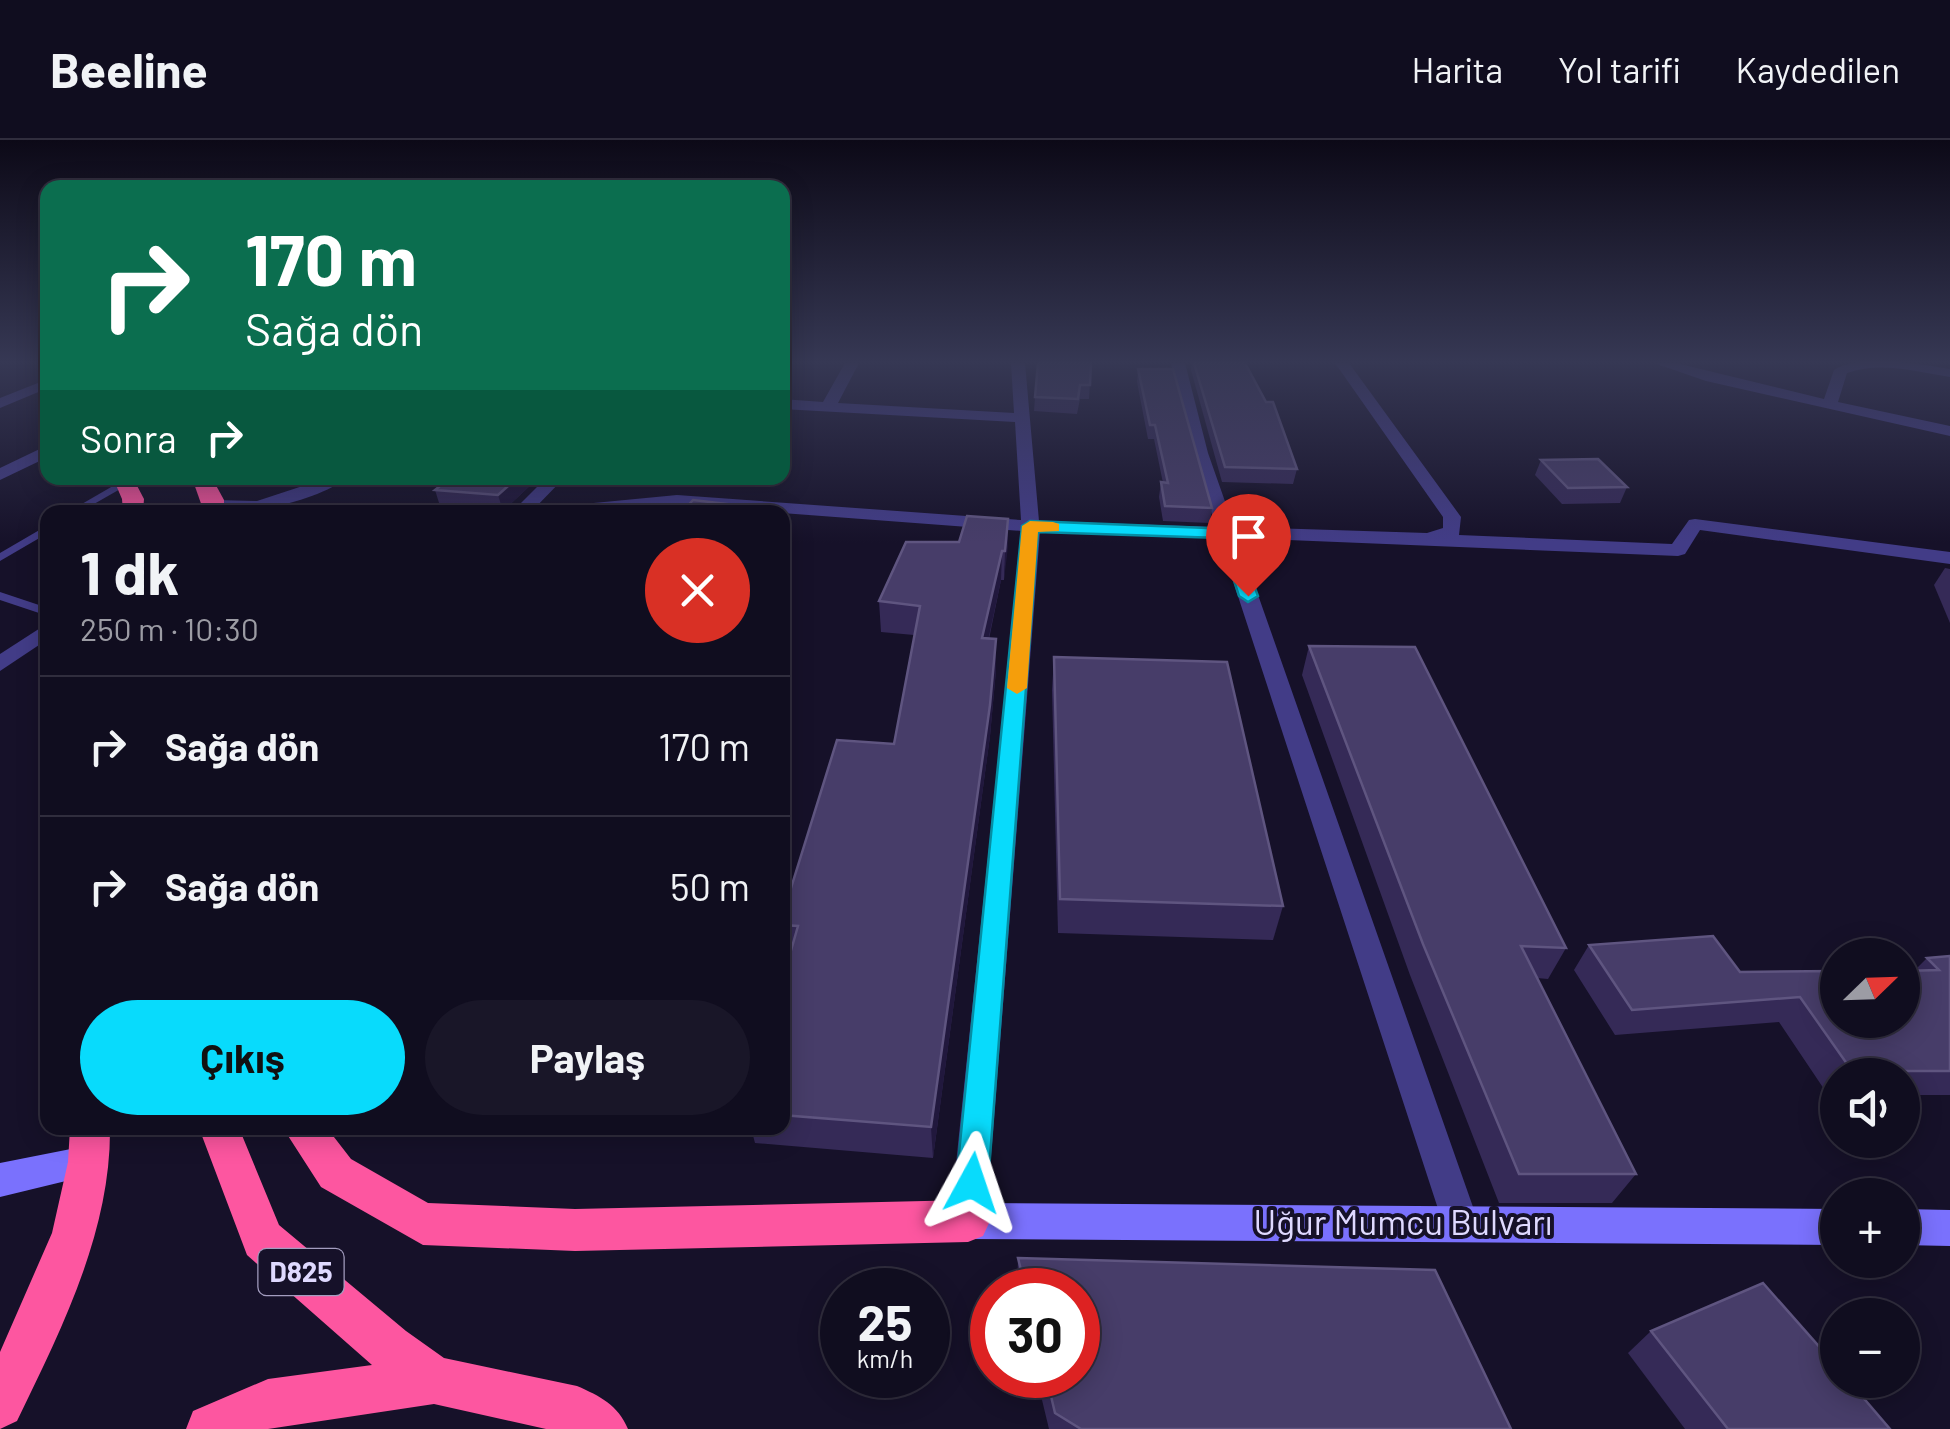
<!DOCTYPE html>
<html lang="tr">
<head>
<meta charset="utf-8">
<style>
	:root { --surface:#100d1f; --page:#191628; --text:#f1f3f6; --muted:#9c9ca4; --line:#302d3d; --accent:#08dbfc }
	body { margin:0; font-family:Barlow,sans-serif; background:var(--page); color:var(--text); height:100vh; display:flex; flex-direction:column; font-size:38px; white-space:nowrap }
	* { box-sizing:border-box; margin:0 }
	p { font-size:32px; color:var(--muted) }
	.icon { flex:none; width:55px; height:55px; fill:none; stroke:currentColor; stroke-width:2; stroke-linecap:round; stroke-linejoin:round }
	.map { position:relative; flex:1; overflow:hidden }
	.side { position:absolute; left:40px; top:365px; width:750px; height:630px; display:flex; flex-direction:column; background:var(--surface); border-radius:20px; box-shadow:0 5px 25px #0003,0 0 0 2px var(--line) }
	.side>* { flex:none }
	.banner { position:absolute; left:40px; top:40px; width:750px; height:305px; border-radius:20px; box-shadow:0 5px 25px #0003,0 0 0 2px var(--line); background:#0b6e4f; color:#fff; overflow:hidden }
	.needle { width:65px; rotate:67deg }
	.tools { position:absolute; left:1820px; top:798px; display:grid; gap:20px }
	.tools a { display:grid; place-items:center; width:100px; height:100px; border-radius:50%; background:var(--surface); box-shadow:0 5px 25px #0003,0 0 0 2px var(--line); font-size:50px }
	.speed { position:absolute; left:820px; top:1128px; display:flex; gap:20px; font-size:50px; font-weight:700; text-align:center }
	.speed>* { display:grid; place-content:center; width:130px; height:130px; border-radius:50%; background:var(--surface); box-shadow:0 5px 25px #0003,0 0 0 2px var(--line); line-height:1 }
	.speed small { font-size:25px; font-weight:400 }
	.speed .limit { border:15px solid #d22; background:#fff; color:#111 }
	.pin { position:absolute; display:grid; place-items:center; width:85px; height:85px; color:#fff; margin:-102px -42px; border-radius:50% 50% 50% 0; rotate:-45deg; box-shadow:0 0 10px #0007 }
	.pin .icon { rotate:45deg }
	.me { position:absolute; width:110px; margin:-55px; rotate:5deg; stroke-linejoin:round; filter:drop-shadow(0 0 8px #0008) }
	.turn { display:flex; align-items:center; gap:35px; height:210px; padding:0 40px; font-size:45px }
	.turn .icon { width:130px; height:130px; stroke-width:2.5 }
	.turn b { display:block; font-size:70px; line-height:85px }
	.then { display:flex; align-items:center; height:95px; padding:0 40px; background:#0003; gap:20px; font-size:38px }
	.round { display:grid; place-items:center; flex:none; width:105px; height:105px; border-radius:52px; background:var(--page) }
	.headline { display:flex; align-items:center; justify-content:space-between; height:170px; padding:0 40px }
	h1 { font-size:60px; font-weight:700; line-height:75px }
	.button { display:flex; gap:20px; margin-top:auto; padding:20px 40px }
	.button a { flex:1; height:115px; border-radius:60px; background:var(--accent); color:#111; font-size:40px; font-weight:700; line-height:115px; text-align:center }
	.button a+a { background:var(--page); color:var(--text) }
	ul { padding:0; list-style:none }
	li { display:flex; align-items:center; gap:30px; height:140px; padding:0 40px; border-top:2px solid var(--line) }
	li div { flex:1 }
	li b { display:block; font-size:38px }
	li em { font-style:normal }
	header { display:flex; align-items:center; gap:60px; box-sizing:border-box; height:140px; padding:0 50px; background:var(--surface); border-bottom:2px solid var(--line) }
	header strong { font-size:48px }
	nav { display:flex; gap:55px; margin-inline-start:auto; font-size:35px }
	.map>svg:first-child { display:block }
</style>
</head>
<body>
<header>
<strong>Beeline</strong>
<nav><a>Harita</a><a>Yol tarifi</a><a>Kaydedilen</a></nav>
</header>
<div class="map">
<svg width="1950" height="1289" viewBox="0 0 1950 1289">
	<rect width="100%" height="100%" fill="#161129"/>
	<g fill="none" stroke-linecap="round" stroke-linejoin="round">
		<g fill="#423c87" fill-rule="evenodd">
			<polygon points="125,339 130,342 129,344 80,372 68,372"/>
			<polygon points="48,385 48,393 0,421 0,413"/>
			<polygon points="0,452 48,468 48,476 0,460"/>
		</g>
		<g fill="#423c87" fill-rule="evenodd">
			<polygon points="845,223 859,223 838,263 1014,273 1011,223 1025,223 1039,381 1216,387 1192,313 1171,223 1185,223 1208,313 1234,387 1427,393 1443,388 1443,377 1335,223 1349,223 1461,377 1459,395 1672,404 1689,380 1695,379 1950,412 1950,424 1700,390 1685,414 1678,416 1238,398 1479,1084 1474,1097 1461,1102 1448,1097 1443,1084 1219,398 1040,392 986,1081 981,1093 968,1099 955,1093 950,1081 1022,391 677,365 602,372 543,372 552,367 677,355 1021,380 1015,282 782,269 782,259 823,262"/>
			<path d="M1654,223H1676L1824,259L1834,230C1858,214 1921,224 1950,229V237C1916,232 1881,221 1847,233L1838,262L1950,286V296L1706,241Z"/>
			<polygon points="48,239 48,248 0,268 0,258"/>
			<polygon points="48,305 48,317 0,340 0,328"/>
			<path d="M327,338L342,341C319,359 230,384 205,365L214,360L257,361Z"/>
			<polygon points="546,338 564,338 531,372 512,372"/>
			<polygon points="48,483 48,499 0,531 0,514"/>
		</g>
		<g fill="#7a71fd" fill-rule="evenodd">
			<polygon points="91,1005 103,1010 108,1021 103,1032 0,1057 0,1023"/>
			<polygon points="968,1063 1838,1069 1838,1105 968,1099 955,1093 950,1081 955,1069"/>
			<polygon points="1902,1069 1950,1070 1950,1106 1902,1105"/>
		</g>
		<g fill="#fd56a0" fill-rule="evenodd">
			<polygon points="113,338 133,338 144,359 143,372 123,372 122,359"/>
			<polygon points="192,338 212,338 224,360 224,372 204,372"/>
			<path d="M70,988H110C111,1092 61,1190 17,1281L0,1289V1212L52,1093L68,1022Z"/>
			<path d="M199,988H239L279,1085L406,1191L444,1218L577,1246C600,1256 618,1265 628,1289H546L434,1264L268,1289H186L193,1271L268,1239L372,1225L247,1115Z"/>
			<polygon points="283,988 327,988 351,1019 428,1063 575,1069 968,1060 983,1066 990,1081 983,1096 968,1102 575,1111 423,1105 321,1047"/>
		</g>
	</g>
	<g fill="#352a57">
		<polygon points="1091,223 1089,259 1080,259 1077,274 1034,271 1035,257"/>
		<polygon points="1192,223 1245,223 1297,329 1293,344 1222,342 1191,230"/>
		<polygon points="1138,229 1212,368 1210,383 1163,381 1159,357 1161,342 1163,343 1154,299 1148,299 1137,242"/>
		<polygon points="1541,320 1627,347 1620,363 1562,364 1535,335"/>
		<polygon points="450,338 532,338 534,342 503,371 440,366 435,350"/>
		<polygon points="633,338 650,338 642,346"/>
		<polygon points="1008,379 1004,440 1001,440 989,499 996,530 990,596 933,1018 755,1003 751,988 782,988 782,842 789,818 786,818 782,799 782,777 894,604 914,495 881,492 879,461"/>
		<polygon points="1945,428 1950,429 1950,483 1934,445"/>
		<polygon points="1309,506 1566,808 1548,839 1537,838 1636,1034 1612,1063 1499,1063 1410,835 1302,535"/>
		<polygon points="1054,517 1283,766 1273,800 1058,793 1052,550"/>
		<polygon points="1589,805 1740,832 1915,830 1927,818 1950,816 1950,955 1902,955 1902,935 1838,935 1838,955 1828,955 1779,882 1615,895 1574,830"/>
		<polygon points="1018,1118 1511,1289 1049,1289 1036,1235 1078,1235 1078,1150 1017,1150"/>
		<polygon points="1651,1191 1890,1289 1685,1289 1628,1213"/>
	</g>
	<g fill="#21183d">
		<polygon points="517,338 532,338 534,342 503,371 498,355"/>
		<polygon points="640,338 650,338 642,346"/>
		<polygon points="1008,379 1008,407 1004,440 1005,411"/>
		<polygon points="1002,411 1001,440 982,529 982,498"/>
		<polygon points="996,499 996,530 990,596 933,1018 931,987"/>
	</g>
	<g fill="#473d69" stroke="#5f5580" stroke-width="2.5">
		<polygon points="1038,223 1091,223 1090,245 1080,245 1078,259 1035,257"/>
		<polygon points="1194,223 1245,223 1266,262 1273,262 1297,329 1225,327"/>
		<polygon points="1138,229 1173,229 1212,368 1165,366 1161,342 1168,343 1155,285 1150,285"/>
		<polygon points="1598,319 1627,347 1568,348 1541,320"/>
		<polygon points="450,338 517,338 498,355 435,350"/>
		<polygon points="693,360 752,367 747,372 682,372"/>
		<polygon points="967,376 1008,379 1005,411 1002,411 982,498 996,499 990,565 931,987 782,975 782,842 798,786 782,785 782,777 837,600 894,604 920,466 879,461 906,402 959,402"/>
		<polygon points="1309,506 1415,507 1566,808 1521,806 1636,1034 1519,1034 1423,804"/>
		<polygon points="1054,517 1227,522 1283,766 1060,759"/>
		<polygon points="1713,796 1740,832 1838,831 1838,880 1902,880 1902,831 1939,830 1927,818 1950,816 1950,931 1852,931 1800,857 1632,870 1589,805"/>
		<polygon points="1018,1118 1435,1130 1511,1289 1081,1289 1055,1273 1046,1235 1078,1235 1078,1150 1026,1150"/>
		<polygon points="1763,1143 1838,1228 1838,1240 1848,1240 1890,1289 1728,1289 1651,1191"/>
	</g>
	<linearGradient id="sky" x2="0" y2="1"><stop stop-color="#0c0917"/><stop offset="0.55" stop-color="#363854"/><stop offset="1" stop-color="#363854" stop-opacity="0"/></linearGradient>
	<rect width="1950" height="403" fill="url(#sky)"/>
	<polygon fill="#08dbfc" stroke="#058ea4" stroke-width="2.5" points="1030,381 1233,389 1258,456 1248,462 1239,456 1220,398 1038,392 988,1043 983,1054 972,1058 960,1054 956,1043 1022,386"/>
	<polygon fill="#f59e0b" points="1053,382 1059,384 1059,391 1038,392 1027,548 1017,554 1007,548 1022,386 1030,381"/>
	<g text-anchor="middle" stroke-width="8" stroke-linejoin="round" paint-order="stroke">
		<rect fill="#161129" stroke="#a39dbf" stroke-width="2.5" x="258.5" y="1109" width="85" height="46" rx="8"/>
		<g font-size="28" font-weight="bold" fill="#dfd9ff">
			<text x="301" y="1142">D825</text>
		</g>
		<g font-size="35" fill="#dfd9ff" stroke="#161129">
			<text x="1403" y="1095">Uğur Mumcu Bulvarı</text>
		</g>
	</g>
</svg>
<div class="tools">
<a><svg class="needle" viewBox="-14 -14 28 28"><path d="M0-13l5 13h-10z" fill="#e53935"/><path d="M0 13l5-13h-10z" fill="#9c9ca4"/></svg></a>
<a><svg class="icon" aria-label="sound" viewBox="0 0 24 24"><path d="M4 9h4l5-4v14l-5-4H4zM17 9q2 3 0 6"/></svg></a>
<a>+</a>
<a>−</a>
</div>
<div class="speed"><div>25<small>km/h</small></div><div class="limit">30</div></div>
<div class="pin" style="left:1248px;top:456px;background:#d93025"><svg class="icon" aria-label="arrive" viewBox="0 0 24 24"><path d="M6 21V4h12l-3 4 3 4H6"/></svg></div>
<svg class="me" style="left:972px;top:1043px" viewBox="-20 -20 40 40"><path d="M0-17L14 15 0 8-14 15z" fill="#08dbfc" stroke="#fff" stroke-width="4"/></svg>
<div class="banner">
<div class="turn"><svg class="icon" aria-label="right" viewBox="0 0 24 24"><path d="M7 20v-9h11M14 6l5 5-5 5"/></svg><div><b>170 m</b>Sağa dön</div></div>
<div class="then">Sonra<svg class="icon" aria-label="right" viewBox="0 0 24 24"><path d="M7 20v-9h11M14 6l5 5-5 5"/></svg></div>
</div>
<section class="side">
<div class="headline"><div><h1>1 dk</h1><p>250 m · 10:30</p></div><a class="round" style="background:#d93025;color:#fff"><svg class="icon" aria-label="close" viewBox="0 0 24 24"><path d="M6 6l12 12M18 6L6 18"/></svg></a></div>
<ul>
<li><svg class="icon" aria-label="right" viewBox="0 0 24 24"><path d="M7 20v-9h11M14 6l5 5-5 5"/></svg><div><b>Sağa dön</b></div><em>170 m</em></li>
<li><svg class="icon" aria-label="right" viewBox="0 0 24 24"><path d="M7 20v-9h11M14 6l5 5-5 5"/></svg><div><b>Sağa dön</b></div><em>50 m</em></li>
</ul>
<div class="button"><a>Çıkış</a><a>Paylaş</a></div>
</section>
</div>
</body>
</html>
